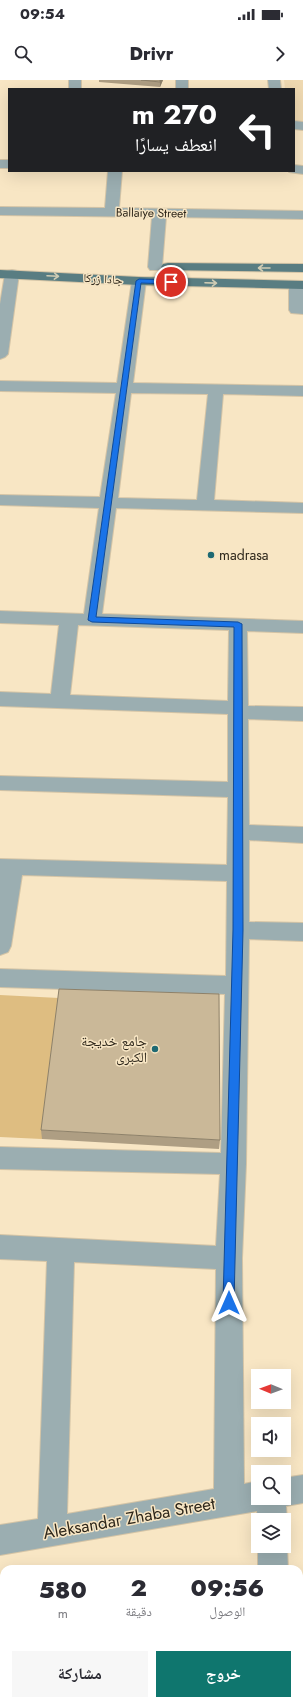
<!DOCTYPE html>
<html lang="ar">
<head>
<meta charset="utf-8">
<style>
	:root { --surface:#fff; --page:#f7f7f7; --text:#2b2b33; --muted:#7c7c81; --accent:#0f766e }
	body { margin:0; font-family:Jost,"Noto Naskh Arabic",sans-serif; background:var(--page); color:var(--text); direction:rtl; height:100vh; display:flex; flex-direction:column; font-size:15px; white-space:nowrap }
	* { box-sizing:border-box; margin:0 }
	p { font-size:13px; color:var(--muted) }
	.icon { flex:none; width:22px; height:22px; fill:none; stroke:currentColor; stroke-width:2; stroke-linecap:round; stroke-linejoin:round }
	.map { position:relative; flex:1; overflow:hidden; direction:ltr }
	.side { position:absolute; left:0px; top:1485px; width:303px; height:140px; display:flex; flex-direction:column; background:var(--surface); border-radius:12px 12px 0 0; box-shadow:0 4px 16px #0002; direction:rtl }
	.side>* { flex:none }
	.guide { position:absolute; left:8px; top:8px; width:287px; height:84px; border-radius:0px; box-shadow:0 4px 16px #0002; direction:rtl; background:#202124; color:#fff; overflow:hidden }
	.needle { width:26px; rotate:271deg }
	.controls { position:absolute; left:251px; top:1289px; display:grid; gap:8px }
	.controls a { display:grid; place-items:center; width:40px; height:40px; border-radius:0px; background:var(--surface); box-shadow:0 4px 16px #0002; font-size:20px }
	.pin { position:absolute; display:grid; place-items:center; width:34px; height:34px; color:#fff; margin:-17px; border:2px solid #fff; border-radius:50%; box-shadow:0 1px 4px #0007 }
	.me { position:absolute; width:44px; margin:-22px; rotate:0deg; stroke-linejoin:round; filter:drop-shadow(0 0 3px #0008) }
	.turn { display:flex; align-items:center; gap:14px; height:84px; padding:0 12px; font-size:18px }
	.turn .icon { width:52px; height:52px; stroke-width:2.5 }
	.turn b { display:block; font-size:28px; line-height:34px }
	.eta { display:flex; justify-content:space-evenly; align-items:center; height:68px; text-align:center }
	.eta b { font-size:24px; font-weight:800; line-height:28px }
	.action { display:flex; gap:8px; margin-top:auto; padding:8px 12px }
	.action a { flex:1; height:46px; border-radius:0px; background:var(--accent); color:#fff; font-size:16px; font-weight:800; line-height:46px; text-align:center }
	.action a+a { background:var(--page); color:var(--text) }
	.status { display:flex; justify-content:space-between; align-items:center; height:28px; padding:0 20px; background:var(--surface); direction:ltr }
	.status svg { height:11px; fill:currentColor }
	header { display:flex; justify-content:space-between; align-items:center; height:52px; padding:0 12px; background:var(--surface); font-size:18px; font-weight:800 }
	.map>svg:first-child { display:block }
</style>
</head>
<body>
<div class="status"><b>09:54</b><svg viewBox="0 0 49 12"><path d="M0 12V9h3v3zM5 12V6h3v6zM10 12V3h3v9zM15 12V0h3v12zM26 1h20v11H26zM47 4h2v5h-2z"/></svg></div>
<header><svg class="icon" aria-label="forward" viewBox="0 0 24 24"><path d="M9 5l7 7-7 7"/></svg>Drivr<svg class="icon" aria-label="search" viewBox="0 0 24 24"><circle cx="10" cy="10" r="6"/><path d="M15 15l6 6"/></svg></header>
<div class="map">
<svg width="303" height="1625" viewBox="0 0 303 1625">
	<rect width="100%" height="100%" fill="#f8e6c4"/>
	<polygon fill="#efd9b1" points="284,0 303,0 303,41 294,41 294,9 285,9"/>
	<polygon fill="#debd81" points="0,915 59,918 42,1059 0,1057"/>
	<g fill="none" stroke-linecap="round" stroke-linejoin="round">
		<g stroke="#d4c4a6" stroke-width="2">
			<g id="minor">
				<rect x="69" y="0" width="12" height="9"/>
				<rect x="176" y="0" width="12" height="9"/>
				<polygon points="268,0 280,0 281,9 269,9"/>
				<polygon points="294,41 303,42 303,50 294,49"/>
				<rect x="0" y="80" width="9" height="8"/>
				<polygon points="294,85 303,86 303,94 289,92 294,91"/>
				<polygon points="108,91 122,91 119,128 303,131 303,139 166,137 162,187 160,190 150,190 148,187 152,137 0,135 0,127 105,128"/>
				<polygon points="12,190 17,191 19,194 8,274 5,277 0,279 0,224 5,194 7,191"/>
				<path d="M139,197L144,198L146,201L133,303L303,306V316L223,314L214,420L303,423V433L116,428L102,534L303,541V553L247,551L248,626L303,627V641L248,639L249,745L303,747V763L249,760V842L303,843V861L249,859L246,1084L242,1178L244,1404L258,1401V1418H284V1398L303,1395V1423L286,1426L287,1440L284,1447V1440H258V1442L257,1431L0,1475V1445L38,1439L47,1181L0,1179V1155L216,1166L220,1094L0,1089V1067L221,1073L225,914L0,907V889L226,896L227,801L22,795L11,866L8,872L0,875V779L227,785L228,717L0,710V696L228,702V634L0,626V612L51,614L59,545L0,543V531L84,534L99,428L0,425V415L100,417L116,313L0,311V301L117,303L132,201L134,198ZM131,313L208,314L197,420L118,418ZM78,545L229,550L228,621L70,615ZM74,1182L216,1189L214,1409L67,1434Z"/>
				<polygon points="296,201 301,202 303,205 303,234 291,233 289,230 289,205 291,202"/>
				<polygon points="284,1459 287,1466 288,1489 258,1489 258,1464 258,1466 284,1466"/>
				<rect x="260" y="1621" width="32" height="4"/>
			</g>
		</g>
		<g stroke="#d4c4a6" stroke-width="2">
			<g id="major">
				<polygon points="168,183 303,184 303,192 163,190 161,187 163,184"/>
				<polygon points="0,190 139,197 303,201 303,209 139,205 0,198"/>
			</g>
		</g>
		<use href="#minor" fill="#9baeb1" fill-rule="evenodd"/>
		<use href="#major" fill="#597d82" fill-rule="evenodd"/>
	</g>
	<g fill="#ae9e83">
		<polygon points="99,0 163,0 160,7 99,2"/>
		<polygon points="41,1050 220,1060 219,1069 42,1059"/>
	</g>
	<polygon fill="#8d816a" points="160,0 163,0 160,7"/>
	<g fill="#cab898" stroke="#8d816a">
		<polygon points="141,0 160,0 160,2"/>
		<polygon points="59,909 219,914 220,1060 41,1050"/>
	</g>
	<defs><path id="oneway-shaft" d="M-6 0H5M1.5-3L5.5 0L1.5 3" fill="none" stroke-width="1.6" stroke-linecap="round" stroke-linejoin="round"/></defs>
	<g stroke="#d0ccb4">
		<use href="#oneway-shaft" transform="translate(264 188) rotate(-180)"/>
		<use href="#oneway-shaft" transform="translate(53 196) rotate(3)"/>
		<use href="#oneway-shaft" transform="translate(211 203) rotate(2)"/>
	</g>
	<polygon fill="#1a73e8" stroke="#114b97" points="139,199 171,200 174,202 171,204 141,203 96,537 238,542 242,544 243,850 234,1223 233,1227 229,1228 225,1227 223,1223 233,850 234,547 92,542 88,540 136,201"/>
	<g fill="#1e6973" stroke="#f8e6c4" stroke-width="1.5">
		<circle cx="211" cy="475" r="4"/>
		<circle cx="155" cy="969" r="4"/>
	</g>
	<g text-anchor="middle" stroke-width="3" stroke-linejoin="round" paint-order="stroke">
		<g font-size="12" fill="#2e271b" stroke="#f8e6c4">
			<text transform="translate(151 133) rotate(1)" y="4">Ballaiye Street</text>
			<text transform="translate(103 199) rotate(3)" y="4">جادا زرکا</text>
		</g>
		<g font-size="14" fill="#2e271b" stroke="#f8e6c4" text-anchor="start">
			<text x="219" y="480">madrasa</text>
			<text x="147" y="966" text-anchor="end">جامع خدیجة<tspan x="147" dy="16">الکبری</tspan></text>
		</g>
		<g font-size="17" fill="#2e271b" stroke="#f8e6c4">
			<text transform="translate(129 1438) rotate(-10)" y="6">Aleksandar Zhaba Street</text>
		</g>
	</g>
</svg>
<div class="controls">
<a><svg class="needle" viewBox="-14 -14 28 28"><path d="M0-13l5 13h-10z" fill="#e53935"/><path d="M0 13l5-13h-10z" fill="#7c7c81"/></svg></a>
<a><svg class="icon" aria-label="sound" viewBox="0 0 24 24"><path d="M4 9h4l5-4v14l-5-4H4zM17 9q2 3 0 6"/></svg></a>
<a><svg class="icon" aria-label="search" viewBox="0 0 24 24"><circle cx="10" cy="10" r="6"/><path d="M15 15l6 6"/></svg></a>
<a><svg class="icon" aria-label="layers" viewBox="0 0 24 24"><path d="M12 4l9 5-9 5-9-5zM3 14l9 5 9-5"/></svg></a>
</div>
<div class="pin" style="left:171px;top:202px;background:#d93025"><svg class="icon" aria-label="arrive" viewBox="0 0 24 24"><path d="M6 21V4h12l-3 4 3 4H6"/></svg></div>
<svg class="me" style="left:229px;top:1223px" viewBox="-20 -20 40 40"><path d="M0-17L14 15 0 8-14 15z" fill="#1a73e8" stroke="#fff" stroke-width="4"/></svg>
<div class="guide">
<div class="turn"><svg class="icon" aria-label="left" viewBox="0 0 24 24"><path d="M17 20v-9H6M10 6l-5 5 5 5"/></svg><div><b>270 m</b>انعطف يسارًا</div></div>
</div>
<section class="side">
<div class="eta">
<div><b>09:56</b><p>الوصول</p></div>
<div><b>2</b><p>دقيقة</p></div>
<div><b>580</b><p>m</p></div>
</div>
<div class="action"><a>خروج</a><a>مشاركة</a></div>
</section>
</div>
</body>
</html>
